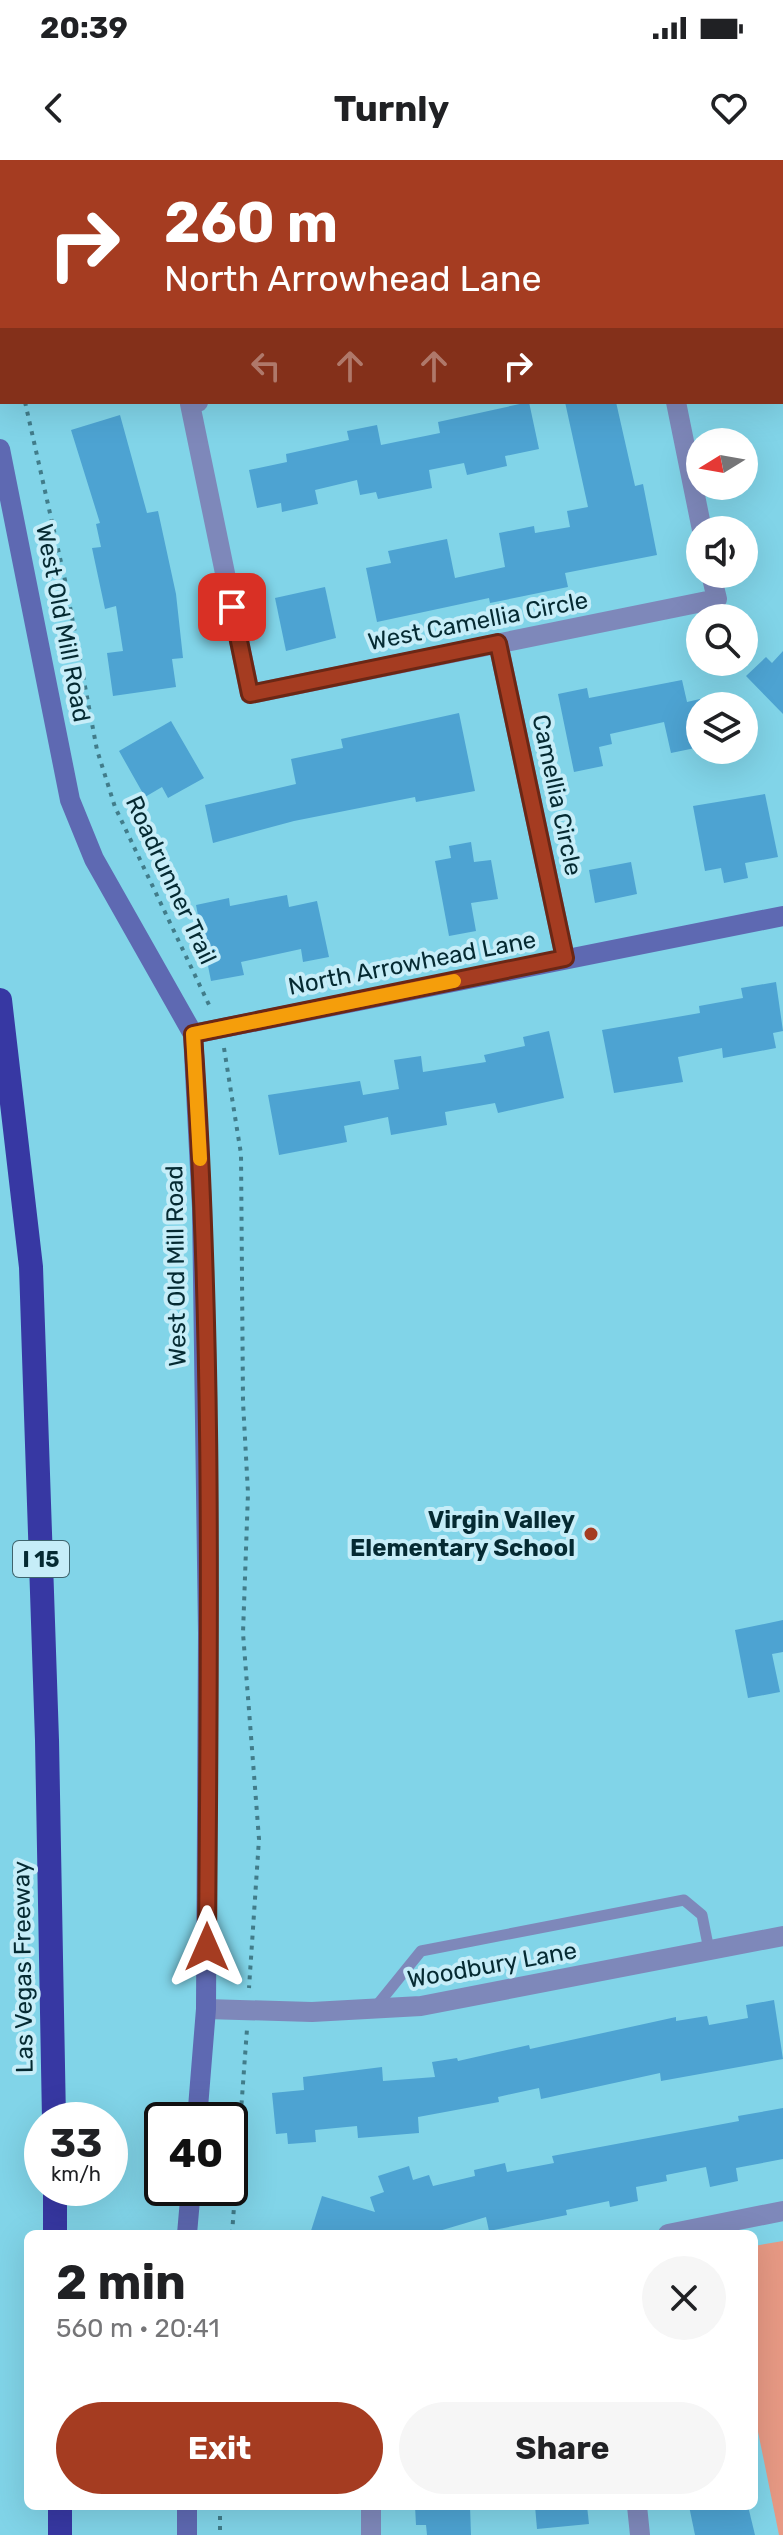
<!DOCTYPE html>
<html lang="en">
<head>
<meta charset="utf-8">
<style>
	:root { --surface:#fff; --page:#f6f6f6; --text:#202124; --muted:#757577; --accent:#a53c21 }
	body { margin:0; font-family:Rubik,sans-serif; background:var(--page); color:var(--text); height:100vh; display:flex; flex-direction:column; font-size:30px; white-space:nowrap }
	* { box-sizing:border-box; margin:0 }
	p { font-size:26px; color:var(--muted) }
	.icon { flex:none; width:44px; height:44px; fill:none; stroke:currentColor; stroke-width:2; stroke-linecap:round; stroke-linejoin:round }
	.map { position:relative; flex:1; overflow:hidden }
	.sheet { position:absolute; left:24px; top:2070px; width:734px; height:280px; display:flex; flex-direction:column; background:var(--surface); border-radius:12px; box-shadow:0 8px 32px #0002 }
	.sheet>* { flex:none }
	.top-card { position:absolute; left:0px; top:0px; width:784px; height:244px; box-shadow:0 8px 32px #0002; background:#a53c21; color:#fff; overflow:hidden }
	.needle { width:52px; rotate:259deg }
	.tools { position:absolute; left:686px; top:268px; display:grid; gap:16px }
	.tools a { display:grid; place-items:center; width:72px; height:72px; border-radius:50%; background:var(--surface); box-shadow:0 8px 32px #0002; font-size:40px }
	.speed { position:absolute; left:24px; top:1942px; display:flex; gap:16px; font-size:40px; font-weight:700; text-align:center }
	.speed>* { display:grid; place-content:center; width:104px; height:104px; border-radius:50%; background:var(--surface); box-shadow:0 8px 32px #0002; line-height:1 }
	.speed small { font-size:20px; font-weight:400 }
	.speed .limit { border:4px solid #111; border-radius:12px; background:#fff; color:#111 }
	.pin { position:absolute; display:grid; place-items:center; width:68px; height:68px; color:#fff; margin:-34px; border-radius:16px; box-shadow:0 4px 12px #0006 }
	.me { position:absolute; width:88px; margin:-44px; rotate:0deg; stroke-linejoin:round; filter:drop-shadow(0 0 6px #0008) }
	.turn { display:flex; align-items:center; gap:28px; height:168px; padding:0 32px; font-size:36px }
	.turn .icon { width:104px; height:104px; stroke-width:2.5 }
	.turn b { display:block; font-size:56px; line-height:68px }
	.lanes { display:flex; align-items:center; height:76px; padding:0 32px; background:#0003; justify-content:center; gap:40px; direction:ltr }
	.lanes .off { opacity:.35 }
	.round { display:grid; place-items:center; flex:none; width:84px; height:84px; border-radius:42px; background:var(--page) }
	.headline { display:flex; align-items:center; justify-content:space-between; height:136px; padding:0 32px }
	h1 { font-size:48px; font-weight:700; line-height:60px }
	.cta { display:flex; gap:16px; margin-top:auto; padding:16px 32px }
	.cta a { flex:1; height:92px; border-radius:48px; background:var(--accent); color:#fff; font-size:32px; font-weight:700; line-height:92px; text-align:center }
	.cta a+a { background:var(--page); color:var(--text) }
	.status { display:flex; justify-content:space-between; align-items:center; height:56px; padding:0 40px; background:var(--surface); direction:ltr }
	.status svg { height:22px; fill:currentColor }
	header { display:flex; justify-content:space-between; align-items:center; height:104px; padding:0 32px; background:var(--surface); font-size:36px; font-weight:700 }
	.map>svg:first-child { display:block }
</style>
</head>
<body>
<div class="status"><b>20:39</b><svg viewBox="0 0 49 12"><path d="M0 12V9h3v3zM5 12V6h3v6zM10 12V3h3v9zM15 12V0h3v12zM26 1h20v11H26zM47 4h2v5h-2z"/></svg></div>
<header><svg class="icon" aria-label="back" viewBox="0 0 24 24"><path d="M15 5l-7 7 7 7"/></svg>Turnly<svg class="icon" aria-label="heart" viewBox="0 0 24 24"><path d="M12 20l-8-8c-3-5 5-10 8-4 3-6 11-1 8 4z"/></svg></header>
<div class="map">
<svg width="783" height="2375" viewBox="0 0 783 2375">
	<rect width="100%" height="100%" fill="#81d4e8"/>
	<g fill="#e79984">
		<polygon points="0,0 293,0 294,2 2,2 0,97"/>
		<polygon points="783,2081 783,2375 779,2375 754,2252 754,2086"/>
	</g>
	<g fill="#4da3d2">
		<polygon points="529,242 539,289 505,296 507,306 467,315 464,303 429,310 432,328 378,339 376,332 360,335 357,320 315,330 318,344 282,352 281,343 257,348 249,310 287,302 286,294 349,280 347,271 377,265 381,285 440,273 438,262"/>
		<polygon points="565,242 616,242 635,326 643,324 657,395 565,413 568,427 490,443 489,438 377,462 366,408 391,403 388,391 447,379 455,418 505,407 499,373 534,366 535,373 570,367 567,351 588,347"/>
		<polygon points="120,255 147,353 158,351 176,434 183,498 172,499 176,527 113,536 107,493 123,491 116,446 105,449 92,388 101,387 96,364 100,363 71,270"/>
		<polygon points="325,427 336,478 286,491 275,438"/>
		<polygon points="783,491 783,554 746,516 766,497 772,503"/>
		<polygon points="682,520 687,542 700,539 700,587 671,593 664,562 610,574 612,584 599,587 603,606 574,612 558,534 587,528 589,538"/>
		<polygon points="459,553 475,631 416,642 415,637 294,661 213,683 205,645 296,624 291,599 343,588 341,579"/>
		<polygon points="171,561 204,618 168,638 162,627 145,637 119,591"/>
		<polygon points="765,634 778,697 745,703 748,718 724,723 721,708 705,711 693,646"/>
		<polygon points="471,682 474,702 491,700 498,739 471,743 476,771 449,776 435,701 451,698 449,686"/>
		<polygon points="631,702 637,734 595,743 589,710"/>
		<polygon points="287,735 289,747 317,741 329,797 303,802 301,789 241,802 244,815 211,821 196,745 229,738 230,746"/>
		<polygon points="776,822 783,871 773,873 776,888 723,898 722,888 678,897 683,922 614,933 602,870 700,853 699,846 743,838 741,828"/>
		<polygon points="549,871 564,938 498,953 495,943 445,952 447,965 391,975 388,957 344,966 347,982 279,995 268,935 360,921 363,935 399,929 394,900 421,896 423,912 486,902 484,895 525,886 523,877"/>
		<polygon points="783,1460 783,1492 772,1494 780,1532 748,1538 735,1470"/>
		<polygon points="774,1840 783,1899 661,1921 660,1913 541,1939 539,1928 498,1937 499,1942 418,1957 419,1973 358,1978 357,1966 315,1970 316,1982 288,1984 287,1973 276,1974 272,1933 304,1930 303,1917 382,1907 383,1921 435,1917 432,1902 457,1898 458,1901 529,1885 530,1889 676,1857 676,1861 707,1856 709,1865 748,1858 746,1845"/>
		<polygon points="783,1948 783,1999 736,2008 738,2021 710,2027 706,2007 666,2015 667,2021 636,2027 638,2041 610,2047 609,2041 566,2050 567,2055 489,2071 486,2057 429,2074 310,2074 322,2036 375,2052 370,2037 384,2032 378,2016 409,2006 413,2020 429,2015 433,2026 475,2016 474,2010 505,2003 507,2012 554,2003 552,1996 739,1961 738,1956"/>
		<polygon points="415,2346 470,2346 471,2375 427,2375 426,2365 416,2365"/>
		<polygon points="535,2346 587,2346 589,2364 537,2369"/>
		<polygon points="689,2346 748,2346 755,2375 695,2375"/>
	</g>
	<g fill="none" stroke-linecap="round" stroke-linejoin="round">
		<g stroke="#417c8a" stroke-width="4" stroke-dasharray="4 6" stroke-linecap="butt">
			<polyline points="0,165 2,171"/>
			<polyline points="25,242 65,420 97,590 115,647 211,849"/>
			<polyline points="224,888 241,994 243,1242 248,1333 243,1473 259,1679 249,1828"/>
			<polyline points="232,2074 247,1869"/>
			<polyline points="220,2346 220,2375"/>
		</g>
		<g stroke="#7e88ba" stroke-width="11">
			<polyline points="89,0 90,2"/>
			<polyline points="0,47 2,47"/>
			<polyline points="374,1849 421,1791 684,1740 702,1755 709,1790"/>
		</g>
		<g stroke="#7e88ba" stroke-width="20">
			<polyline points="398,0 398,2"/>
			<polyline points="198,242 190,244 250,534 717,439 711,414"/>
			<polyline points="676,242 702,370"/>
			<polyline points="498,483 565,798"/>
			<polyline points="206,1849 312,1852 421,1846 783,1776"/>
			<polyline points="668,2074 783,2051"/>
			<polyline points="371,2346 371,2375"/>
			<polyline points="637,2346 640,2375"/>
		</g>
		<g stroke="#5e69b2" stroke-width="20">
			<polyline points="0,289 70,640 94,699 193,874 202,1048 208,1473 206,1849 197,1960"/>
			<polyline points="193,874 783,756"/>
			<polyline points="187,2074 191,2028"/>
			<polyline points="187,2346 187,2375"/>
		</g>
		<g stroke="#3738a3" stroke-width="24">
			<polyline points="0,840 31,1107 47,1580 54,1960"/>
			<polyline points="55,2028 55,2074"/>
			<polyline points="60,2346 60,2375"/>
		</g>
	</g>
	<g fill="none" stroke-linecap="round" stroke-linejoin="round">
		<g stroke="#6b2715" stroke-width="20">
			<path id="route" d="M207,1787C209,1483 214,1177 193,874L565,798L498,483L250,534L232,447"/>
		</g>
		<use href="#route" stroke="#a53c21" stroke-width="14"/>
		<polyline stroke="#f59e0b" stroke-width="14" points="200,999 193,874 454,821"/>
	</g>
	<circle fill="#a53c21" stroke="#c6edf8" stroke-width="3" cx="591" cy="1374" r="8"/>
	<g text-anchor="middle" stroke-width="8" stroke-linejoin="round" paint-order="stroke">
		<rect fill="#c6edf8" stroke="#3f646d" stroke-width="2" x="13" y="1381" width="56" height="36" rx="6"/>
		<g font-size="22" font-weight="bold" fill="#052a32">
			<text x="41" y="1407">I 15</text>
		</g>
		<g font-size="24" fill="#052a32" stroke="#c6edf8">
			<text transform="translate(478 461) rotate(-11)" y="8">West Camellia Circle</text>
			<text transform="translate(63 463) rotate(79)" y="8">West Old Mill Road</text>
			<text transform="translate(557 635) rotate(78)" y="8">Camellia Circle</text>
			<text transform="translate(171 720) rotate(65)" y="8">Roadrunner Trail</text>
			<text transform="translate(412 803) rotate(-11)" y="8">North Arrowhead Lane</text>
			<text transform="translate(176 1106) rotate(-91)" y="8">West Old Mill Road</text>
			<text transform="translate(492 1805) rotate(-10)" y="8">Woodbury Lane</text>
			<text transform="translate(23 1807) rotate(-91)" y="8">Las Vegas Freeway</text>
		</g>
		<g font-size="24" font-weight="bold" fill="#052a32" stroke="#c6edf8" text-anchor="end">
			<text x="575" y="1368">Virgin Valley<tspan x="575" dy="28">Elementary School</tspan></text>
		</g>
	</g>
</svg>
<div class="tools">
<a><svg class="needle" viewBox="-14 -14 28 28"><path d="M0-13l5 13h-10z" fill="#e53935"/><path d="M0 13l5-13h-10z" fill="#757577"/></svg></a>
<a><svg class="icon" aria-label="sound" viewBox="0 0 24 24"><path d="M4 9h4l5-4v14l-5-4H4zM17 9q2 3 0 6"/></svg></a>
<a><svg class="icon" aria-label="search" viewBox="0 0 24 24"><circle cx="10" cy="10" r="6"/><path d="M15 15l6 6"/></svg></a>
<a><svg class="icon" aria-label="layers" viewBox="0 0 24 24"><path d="M12 4l9 5-9 5-9-5zM3 14l9 5 9-5"/></svg></a>
</div>
<div class="speed"><div>33<small>km/h</small></div><div class="limit">40</div></div>
<div class="pin" style="left:232px;top:447px;background:#d93025"><svg class="icon" aria-label="arrive" viewBox="0 0 24 24"><path d="M6 21V4h12l-3 4 3 4H6"/></svg></div>
<svg class="me" style="left:207px;top:1787px" viewBox="-20 -20 40 40"><path d="M0-17L14 15 0 8-14 15z" fill="#a53c21" stroke="#fff" stroke-width="4"/></svg>
<div class="top-card">
<div class="turn"><svg class="icon" aria-label="right" viewBox="0 0 24 24"><path d="M7 20v-9h11M14 6l5 5-5 5"/></svg><div><b>260 m</b>North Arrowhead Lane</div></div>
<div class="lanes"><svg class="icon off" aria-label="left" viewBox="0 0 24 24"><path d="M17 20v-9H6M10 6l-5 5 5 5"/></svg><svg class="icon off" aria-label="ahead" viewBox="0 0 24 24"><path d="M12 20V5M6 11l6-6 6 6"/></svg><svg class="icon off" aria-label="ahead" viewBox="0 0 24 24"><path d="M12 20V5M6 11l6-6 6 6"/></svg><svg class="icon" aria-label="right" viewBox="0 0 24 24"><path d="M7 20v-9h11M14 6l5 5-5 5"/></svg></div>
</div>
<section class="sheet">
<div class="headline"><div><h1>2 min</h1><p>560 m · 20:41</p></div><a class="round"><svg class="icon" aria-label="close" viewBox="0 0 24 24"><path d="M6 6l12 12M18 6L6 18"/></svg></a></div>
<div class="cta"><a>Exit</a><a>Share</a></div>
</section>
</div>
</body>
</html>
